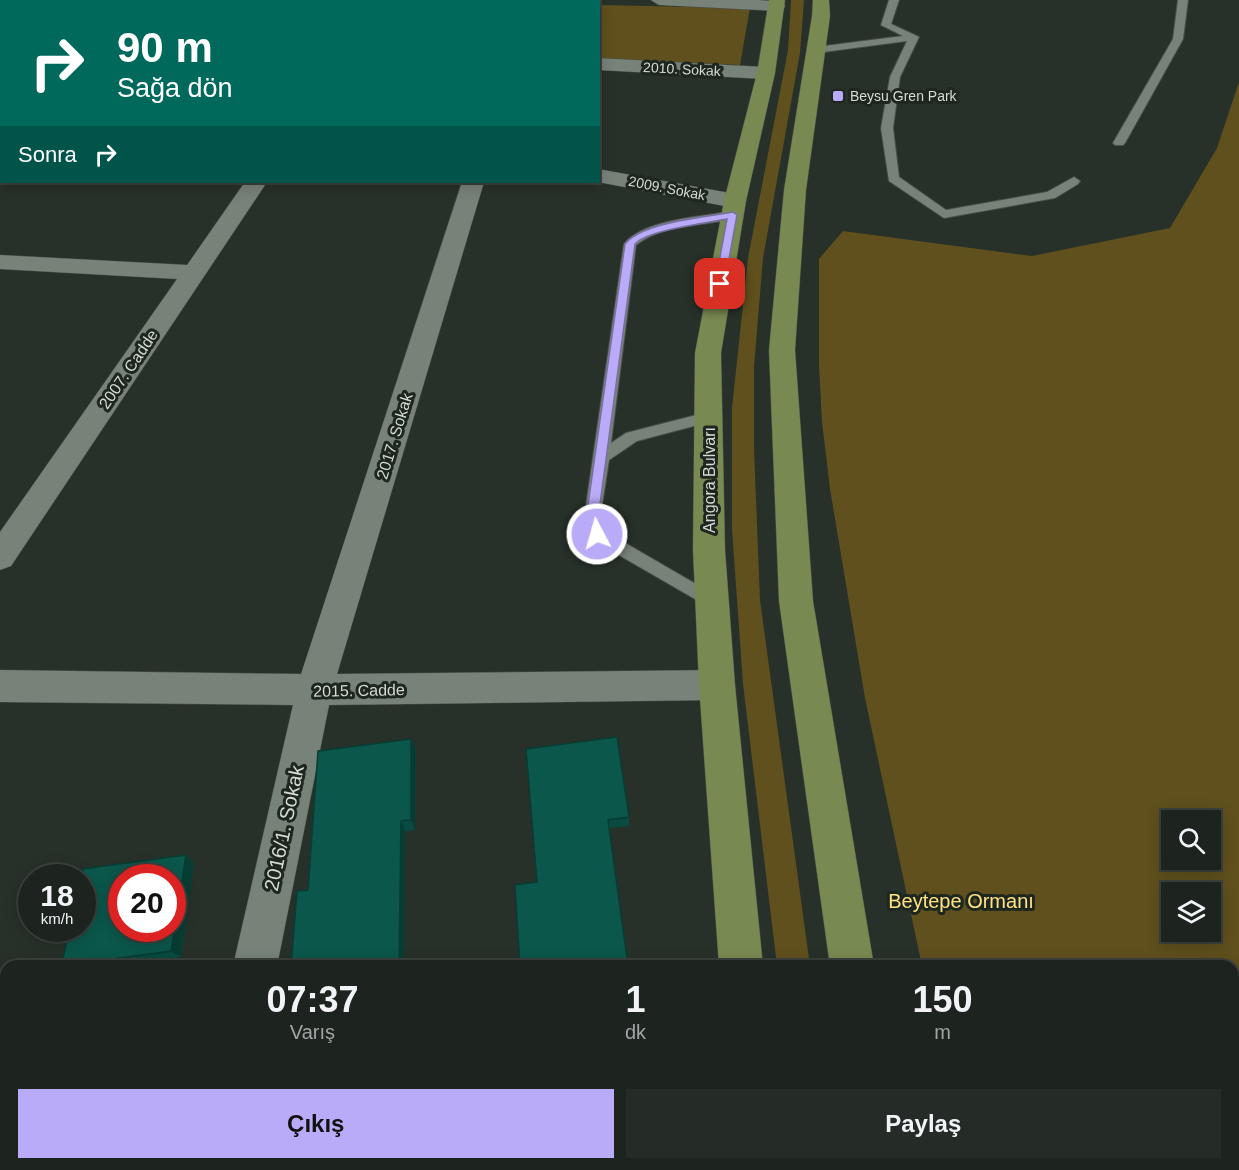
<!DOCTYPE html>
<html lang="tr">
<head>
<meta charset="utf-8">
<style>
	:root { --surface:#1d241f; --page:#252c28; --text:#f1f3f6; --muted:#a0a4a4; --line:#3b413d; --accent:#b9abf7 }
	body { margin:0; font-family:Helvetica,sans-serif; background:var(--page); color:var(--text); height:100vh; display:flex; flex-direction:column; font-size:22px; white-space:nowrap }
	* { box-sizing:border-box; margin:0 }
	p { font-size:20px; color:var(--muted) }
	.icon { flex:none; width:33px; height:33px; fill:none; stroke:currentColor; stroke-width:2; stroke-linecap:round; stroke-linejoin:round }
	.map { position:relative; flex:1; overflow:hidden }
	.drawer { position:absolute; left:0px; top:960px; width:1239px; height:210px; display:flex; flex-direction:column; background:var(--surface); border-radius:18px 18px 0 0; box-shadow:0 3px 15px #0003,0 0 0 2px var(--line) }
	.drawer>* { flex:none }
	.top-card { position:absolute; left:0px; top:0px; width:600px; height:183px; box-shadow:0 3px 15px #0003,0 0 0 2px var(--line); background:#00695c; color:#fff; overflow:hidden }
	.tools { position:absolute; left:1161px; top:810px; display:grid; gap:12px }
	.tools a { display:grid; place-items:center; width:60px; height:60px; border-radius:0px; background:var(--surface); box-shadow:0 3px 15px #0003,0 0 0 2px var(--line); font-size:30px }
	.speed { position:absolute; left:18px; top:864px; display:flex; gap:12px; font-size:30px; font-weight:700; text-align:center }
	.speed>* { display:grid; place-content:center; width:78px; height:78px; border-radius:50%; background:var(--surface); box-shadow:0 3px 15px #0003,0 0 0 2px var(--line); line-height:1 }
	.speed small { font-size:15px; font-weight:400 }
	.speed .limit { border:9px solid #d22; background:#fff; color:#111 }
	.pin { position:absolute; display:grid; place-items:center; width:51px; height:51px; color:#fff; margin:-26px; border-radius:12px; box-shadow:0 3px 9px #0006 }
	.me { position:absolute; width:66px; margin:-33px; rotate:354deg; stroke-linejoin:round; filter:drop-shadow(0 0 4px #0008) }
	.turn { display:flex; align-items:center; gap:21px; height:126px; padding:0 18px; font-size:27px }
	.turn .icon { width:78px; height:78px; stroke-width:2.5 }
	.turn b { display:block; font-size:42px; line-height:51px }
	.then { display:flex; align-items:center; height:57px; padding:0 18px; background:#0003; gap:12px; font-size:22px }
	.eta { display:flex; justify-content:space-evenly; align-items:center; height:102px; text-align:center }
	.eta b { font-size:36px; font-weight:700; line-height:42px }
	.button { display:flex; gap:12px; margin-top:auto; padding:12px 18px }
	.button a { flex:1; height:69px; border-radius:0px; background:var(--accent); color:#111; font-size:24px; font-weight:700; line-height:69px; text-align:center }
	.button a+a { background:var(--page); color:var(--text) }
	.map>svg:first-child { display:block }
</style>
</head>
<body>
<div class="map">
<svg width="1239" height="1170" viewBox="0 0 1239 1170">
	<rect width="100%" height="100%" fill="#273029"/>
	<g fill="#5f501d" fill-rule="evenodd">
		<polygon points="791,0 804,0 800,53 763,258 754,367 754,449 760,600 810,966 777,966 743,684 732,529 732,408 748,258 788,50"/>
		<polygon points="599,5 750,8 740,65 599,60"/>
		<path d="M1239,82V1170H966L964,1164H1233V966H922L865,698L830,489L822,422L819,365V259L843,231L1032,256L1170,228L1217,148ZM1210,820V860H1172V820ZM1210,892V932H1172V892Z"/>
	</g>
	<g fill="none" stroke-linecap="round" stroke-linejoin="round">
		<g stroke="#474e48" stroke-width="2">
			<g id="service">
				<polygon points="889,0 899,0 891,24 919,37 900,77 893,128 899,177 946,210 1047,192 1074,177 1080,181 1078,184 1055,198 944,218 889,181 881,128 890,77 907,41 816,53 811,50 816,47 903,36 881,25"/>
				<polygon points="1178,0 1188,0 1183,39 1125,143 1123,145 1115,145 1113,143 1173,39"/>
				<path d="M733,211L737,212L739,215L737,218C705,226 664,223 636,245L611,443L626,433L708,412L713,413L716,417L713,421L637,441L609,460L600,519L604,530L615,537L720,598L723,603L720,608L714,610L591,539L584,519L624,244C644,219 702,217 733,211Z"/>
			</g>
		</g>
		<g stroke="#474e48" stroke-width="1">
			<g id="minor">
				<rect x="341" y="0" width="16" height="2"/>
				<polygon points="651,0 759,0 783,2 785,6 783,10 777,11 659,5"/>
				<rect x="0" y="52" width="2" height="10"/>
				<polygon points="598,58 766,67 773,69 775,73 773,77 766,79 598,70"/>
				<rect x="0" y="108" width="2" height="12"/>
				<polygon points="0,148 2,148 0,162"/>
				<polygon points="598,169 735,194 743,196 746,201 743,206 735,208 598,182"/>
				<polygon points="245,182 267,182 11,566 0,570 0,532 177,279 0,269 0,255 187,265"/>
				<polygon points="462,182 484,182 337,674 717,670 730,674 735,685 730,696 717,700 329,705 277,966 233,966 293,705 0,702 0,670 301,674"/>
				<polygon points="187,1164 237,1164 236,1170 186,1170"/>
			</g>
		</g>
		<g stroke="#474e48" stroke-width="1">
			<g id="primary">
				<polygon points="769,0 785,0 775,73 746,201 721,353 725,550 735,685 763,966 719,966 699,685 693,550 695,353 724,201 757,73"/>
				<polygon points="813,0 829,0 830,16 806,190 795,350 813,601 874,966 830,966 779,601 769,350 784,190 812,16"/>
				<polygon points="732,1164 782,1164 783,1170 733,1170"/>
				<rect x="858" y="1164" width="50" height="6"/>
			</g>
		</g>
		<use href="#service" fill="#778279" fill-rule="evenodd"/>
		<use href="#minor" fill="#778279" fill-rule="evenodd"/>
		<use href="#primary" fill="#788951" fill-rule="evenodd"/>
	</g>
	<g fill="#094b40">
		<polygon points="617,737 629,817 629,826 609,828 537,882"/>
		<polygon points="411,739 416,750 415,830 405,831 308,890"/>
		<polygon points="186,855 194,863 181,957 117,966 61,966"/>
		<polygon points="0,1122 6,1164 46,1164 11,1170 0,1168"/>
		<polygon points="525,1164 582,1164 545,1170 526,1170"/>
	</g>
	<g fill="#083d34">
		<polygon points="156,0 165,0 164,2 156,2"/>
		<polygon points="411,739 416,750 415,830 411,820"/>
		<polygon points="401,821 405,831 404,966 399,966"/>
		<polygon points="186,855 194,863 181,957 171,951"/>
	</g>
	<g fill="#0b574b" stroke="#083d34" stroke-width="1.5" fill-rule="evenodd">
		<polygon points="0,0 156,0 156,2 2,2 2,22 0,22"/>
		<polygon points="617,737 629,817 608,820 628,966 520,966 515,885 537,882 526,749"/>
		<polygon points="411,739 411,820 401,821 399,966 291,966 297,891 308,890 318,751"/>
		<path d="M186,855L171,951L61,966L70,928H82V878H81L83,869ZM122,878H172V928H122Z"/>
		<polygon points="6,1097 6,1164 0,1165 0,1122"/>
		<polygon points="525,1164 560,1164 526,1170"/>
	</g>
	<path fill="#b9abf7" stroke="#786fa1" stroke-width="1.5" d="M733,212L737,215L724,286L715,284L727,219C707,223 647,230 635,244L598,519L603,534L597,539L592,537L586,519L625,244C642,222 706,217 733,212Z"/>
	<rect fill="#b9abf7" stroke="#1d261f" stroke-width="2" x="832" y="90" width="12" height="12" rx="3"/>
	<g text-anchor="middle" stroke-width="6" stroke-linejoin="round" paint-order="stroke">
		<g font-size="14" fill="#d5dad5" stroke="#1d261f">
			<text transform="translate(682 69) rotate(3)" y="5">2010. Sokak</text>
			<text transform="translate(667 188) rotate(11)" y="5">2009. Sokak</text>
		</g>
		<g font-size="14" fill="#d5dad5" stroke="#1d261f" text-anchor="start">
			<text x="850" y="101">Beysu Gren Park</text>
		</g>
		<g font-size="16" fill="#d5dad5" stroke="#1d261f">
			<text transform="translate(128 369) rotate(-56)" y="6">2007. Cadde</text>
			<text transform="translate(394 436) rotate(-73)" y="6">2017. Sokak</text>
			<text transform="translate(709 480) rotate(-90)" y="6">Angora Bulvarı</text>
			<text transform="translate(359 690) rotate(-1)" y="6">2015. Cadde</text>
		</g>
		<g font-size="20" fill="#d5dad5" stroke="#1d261f">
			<text transform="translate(284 828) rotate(-78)" y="7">2016/1. Sokak</text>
		</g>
		<g font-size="20" fill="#fee182" stroke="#1d261f">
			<text x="961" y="908">Beytepe Ormanı</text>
		</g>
	</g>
</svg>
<div class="tools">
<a><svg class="icon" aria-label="search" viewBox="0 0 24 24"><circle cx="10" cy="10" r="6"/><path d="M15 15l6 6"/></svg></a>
<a><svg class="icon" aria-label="layers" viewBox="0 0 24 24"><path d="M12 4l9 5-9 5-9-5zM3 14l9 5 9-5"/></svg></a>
</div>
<div class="speed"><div>18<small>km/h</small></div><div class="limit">20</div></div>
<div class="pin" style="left:720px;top:284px;background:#d93025"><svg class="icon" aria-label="arrive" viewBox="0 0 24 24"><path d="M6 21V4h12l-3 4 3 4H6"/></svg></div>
<svg class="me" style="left:597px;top:534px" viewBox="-20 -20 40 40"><circle r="17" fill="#b9abf7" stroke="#fff" stroke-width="3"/><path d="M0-11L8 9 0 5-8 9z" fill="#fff"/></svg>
<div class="top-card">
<div class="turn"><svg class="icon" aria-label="right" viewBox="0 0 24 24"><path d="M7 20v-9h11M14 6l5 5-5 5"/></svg><div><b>90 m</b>Sağa dön</div></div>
<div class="then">Sonra<svg class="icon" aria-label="right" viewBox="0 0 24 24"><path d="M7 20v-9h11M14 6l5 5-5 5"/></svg></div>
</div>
<section class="drawer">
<div class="eta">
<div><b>07:37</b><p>Varış</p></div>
<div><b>1</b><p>dk</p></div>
<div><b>150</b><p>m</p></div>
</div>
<div class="button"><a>Çıkış</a><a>Paylaş</a></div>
</section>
</div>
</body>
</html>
